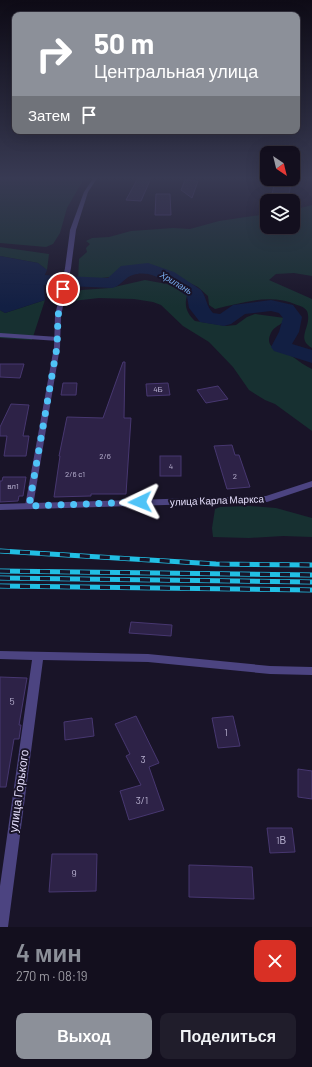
<!DOCTYPE html>
<html lang="ru">
<head>
<meta charset="utf-8">
<style>
	:root { --surface:#130f1e; --page:#201d2b; --text:#f1f3f6; --muted:#9d9ca4; --line:#322f3c; --accent:#8c9099 }
	body { margin:0; font-family:Barlow,sans-serif; background:var(--page); color:var(--text); height:100vh; display:flex; flex-direction:column; font-size:15px; white-space:nowrap }
	* { box-sizing:border-box; margin:0 }
	p { font-size:13px; color:var(--muted) }
	.icon { flex:none; width:22px; height:22px; fill:none; stroke:currentColor; stroke-width:2; stroke-linecap:round; stroke-linejoin:round }
	.map { position:relative; height:927px; overflow:hidden }
	.side { display:flex; flex-direction:column; background:var(--surface); flex:1 }
	.side>* { flex:none }
	.banner { position:absolute; left:12px; top:12px; width:288px; height:122px; border-radius:8px; box-shadow:0 4px 16px #0002,0 0 0 1px var(--line); background:#8c9099; color:#fff; overflow:hidden }
	.needle { width:26px; rotate:145deg }
	.fabs { position:absolute; left:260px; top:146px; display:grid; gap:8px }
	.fabs a { display:grid; place-items:center; width:40px; height:40px; border-radius:8px; background:var(--surface); box-shadow:0 4px 16px #0002,0 0 0 1px var(--line); font-size:20px }
	.pin { position:absolute; display:grid; place-items:center; width:34px; height:34px; color:#fff; margin:-17px; border:2px solid #fff; border-radius:50%; box-shadow:0 1px 4px #0007 }
	.me { position:absolute; width:44px; margin:-22px; rotate:268deg; stroke-linejoin:round; filter:drop-shadow(0 0 3px #0008) }
	.turn { display:flex; align-items:center; gap:14px; height:84px; padding:0 16px; font-size:18px }
	.turn .icon { width:52px; height:52px; stroke-width:2.5 }
	.turn b { display:block; font-size:28px; line-height:34px }
	.then { display:flex; align-items:center; height:38px; padding:0 16px; background:#0003; gap:8px; font-size:15px }
	.round { display:grid; place-items:center; flex:none; width:42px; height:42px; border-radius:8px; background:var(--page) }
	.headline { display:flex; align-items:center; justify-content:space-between; height:68px; padding:0 16px }
	h1 { font-size:24px; font-weight:600; line-height:30px; color:var(--accent) }
	.primary-button { display:flex; gap:8px; margin-top:auto; padding:8px 16px }
	.primary-button a { flex:1; height:46px; border-radius:8px; background:var(--accent); color:#fff; font-size:16px; font-weight:600; line-height:46px; text-align:center }
	.primary-button a+a { background:var(--page); color:var(--text) }
	.map>svg:first-child { display:block }
</style>
</head>
<body>
<div class="map">
<svg width="312" height="927" viewBox="0 0 312 927">
	<rect width="100%" height="100%" fill="#191428"/>
	<g fill="#173031">
		<polygon points="0,177 85,177 67,208 60,233 53,244 46,247 0,243"/>
		<path d="M312,205V276L294,273L276,274L269,280L312,299V348C296,339 310,328 308,315C308,309 302,306 297,305C270,293 242,303 215,309L209,305L208,296L198,287L162,269L141,265L121,268L110,277L78,281L79,259L87,252L86,248L90,244L86,241L92,238L109,237L131,231L173,228L190,229L219,221L267,214V227H293V210Z"/>
		<polygon points="0,247 49,254 47,270 38,263 0,256"/>
		<path d="M145,280L167,284L188,293C183,305 187,314 195,321L226,326L236,325L247,317L255,314L285,318C283,325 276,325 272,331C261,350 283,350 293,357C300,362 305,366 312,369V431L275,404L265,400L249,390L233,367L209,342L183,326L161,305L153,302L134,299L99,298L73,301L81,290L110,288Z"/>
		<polygon points="45,300 32,340 0,338 0,310 5,313"/>
		<polygon points="249,506 276,508 312,518 312,537 283,536 249,538 213,537 212,528 215,509 220,507"/>
	</g>
	<polygon fill="#121f43" points="0,256 38,263 47,270 43,279 45,300 5,313 0,310"/>
	<g fill="none" stroke-linecap="round" stroke-linejoin="round">
		<path fill="#121f43" fill-rule="evenodd" d="M148,263L174,272L201,290C207,298 206,306 213,313L220,314L233,305L271,300L293,305L302,317L299,332L292,344L312,350V363L274,351L271,347L279,332L283,318L279,313L271,311L245,314L231,324L224,326L200,322L189,308L187,296C172,286 152,268 133,275C125,277 121,286 112,288L0,283V273L108,278L121,266Z"/>
	</g>
	<g fill="#2d2247" stroke="#473770">
		<polygon points="138,178 151,178 141,201 126,200"/>
		<polygon points="185,180 198,181 192,198 181,190"/>
		<polygon points="275,181 292,182 288,197 271,198"/>
		<polygon points="156,194 170,194 171,215 155,215"/>
		<polygon points="123,362 125,362 124,418 131,418 126,494 91,494 91,496 54,497 60,456 59,456 67,417 103,418"/>
		<polygon points="0,364 24,364 20,378 0,377"/>
		<polygon points="63,383 77,383 76,395 61,395"/>
		<polygon points="168,383 170,395 147,396 146,384"/>
		<polygon points="218,386 228,399 206,403 197,390"/>
		<polygon points="11,404 29,405 23,436 29,436 26,456 4,456 7,436 0,436 0,427"/>
		<polygon points="232,445 235,455 239,455 250,487 227,489 214,446"/>
		<rect x="160" y="456" width="21" height="20"/>
		<polygon points="3,477 26,477 23,496 19,496 18,501 0,502 0,481 2,481"/>
		<polygon points="131,622 172,625 171,636 129,633"/>
		<polygon points="0,677 27,678 19,725 21,725 19,739 14,739 6,787 0,787"/>
		<polygon points="136,716 159,763 149,767 164,810 129,820 120,791 141,785 126,756 130,754 115,724"/>
		<polygon points="233,716 240,746 218,748 212,718"/>
		<polygon points="92,718 94,736 65,740 64,722"/>
		<polygon points="298,769 312,771 312,799 298,797"/>
		<polygon points="267,828 292,828 295,852 270,853"/>
		<polygon points="52,854 97,854 96,891 49,892"/>
		<polygon points="189,865 252,867 254,899 189,897"/>
	</g>
	<g fill="none" stroke-linecap="round" stroke-linejoin="round">
		<g fill="#4c4481" fill-rule="evenodd">
			<polygon points="0,333 58,337 61,339 58,341 0,337"/>
			<polygon points="312,481 312,487 267,502 0,510 0,504 266,496"/>
			<polygon points="0,651 148,654 270,666 312,667 312,675 270,674 148,662 43,660 8,927 0,927 0,886 32,660 0,659"/>
		</g>
		<polygon fill="#4c4481" fill-rule="evenodd" points="94,177 98,177 88,192 76,230 71,268 61,316 60,347 33,506 29,509 25,506 54,347 55,316 65,268 70,230 84,192"/>
		<g stroke="#21bfe4" stroke-width="5">
			<g id="rail">
				<polyline points="0,551 216,564 312,565"/>
				<polyline points="0,571 312,575"/>
				<polyline points="0,578 312,582"/>
				<polyline points="0,586 312,590"/>
			</g>
		</g>
		<use href="#rail" stroke="#191428" stroke-width="3.5" stroke-dasharray="10" stroke-linecap="butt"/>
	</g>
	<linearGradient id="sky" x2="0" y2="1"><stop stop-color="#0e0b16"/><stop offset="0.58" stop-color="#383a53"/><stop offset="1" stop-color="#383a53" stop-opacity="0"/></linearGradient>
	<rect width="312" height="307" fill="url(#sky)"/>
	<g fill="none" stroke-linecap="round" stroke-linejoin="round">
		<polyline stroke="#4fc3f7" stroke-width="7" stroke-dasharray="0 12.6" points="63,289 58,316 57,347 29,506 140,502"/>
	</g>
	<g text-anchor="middle" stroke-width="4" stroke-linejoin="round" paint-order="stroke">
		<g font-size="8" fill="#b6afce">
			<text x="158" y="392">4Б</text>
			<text x="105" y="459">2/6</text>
			<text x="171" y="469">4</text>
			<text x="75" y="477">2/6 с1</text>
			<text x="235" y="479">2</text>
			<text x="13" y="489">вл1</text>
		</g>
		<g font-size="9" font-style="italic" fill="#79adef" stroke="#191428">
			<text transform="translate(176 283) rotate(31)" y="3">Хрипань</text>
		</g>
		<g font-size="10" fill="#e4defb" stroke="#191428">
			<text transform="translate(217 500) rotate(-2)" y="4">улица Карла Маркса</text>
		</g>
		<g font-size="10" fill="#b6afce">
			<text x="12" y="705">5</text>
			<text x="226" y="736">1</text>
			<text x="143" y="763">3</text>
			<text x="142" y="804">3/1</text>
			<text x="281" y="844">1В</text>
			<text x="74" y="877">9</text>
		</g>
		<g font-size="12" fill="#e4defb" stroke="#191428">
			<text transform="translate(19 791) rotate(-82)" y="4">улица Горького</text>
		</g>
	</g>
</svg>
<div class="fabs">
<a><svg class="needle" viewBox="-14 -14 28 28"><path d="M0-13l5 13h-10z" fill="#e53935"/><path d="M0 13l5-13h-10z" fill="#9d9ca4"/></svg></a>
<a><svg class="icon" aria-label="layers" viewBox="0 0 24 24"><path d="M12 4l9 5-9 5-9-5zM3 14l9 5 9-5"/></svg></a>
</div>
<div class="pin" style="left:63px;top:289px;background:#d93025"><svg class="icon" aria-label="arrive" viewBox="0 0 24 24"><path d="M6 21V4h12l-3 4 3 4H6"/></svg></div>
<svg class="me" style="left:140px;top:502px" viewBox="-20 -20 40 40"><path d="M0-17L14 15 0 8-14 15z" fill="#4fc3f7" stroke="#fff" stroke-width="4"/></svg>
<div class="banner">
<div class="turn"><svg class="icon" aria-label="right" viewBox="0 0 24 24"><path d="M7 20v-9h11M14 6l5 5-5 5"/></svg><div><b>50 m</b>Центральная улица</div></div>
<div class="then">Затем<svg class="icon" aria-label="arrive" viewBox="0 0 24 24"><path d="M6 21V4h12l-3 4 3 4H6"/></svg></div>
</div>
</div>
<section class="side">
<div class="headline"><div><h1>4 мин</h1><p>270 m · 08:19</p></div><a class="round" style="background:#d93025;color:#fff"><svg class="icon" aria-label="close" viewBox="0 0 24 24"><path d="M6 6l12 12M18 6L6 18"/></svg></a></div>
<div class="primary-button"><a>Выход</a><a>Поделиться</a></div>
</section>
</body>
</html>
